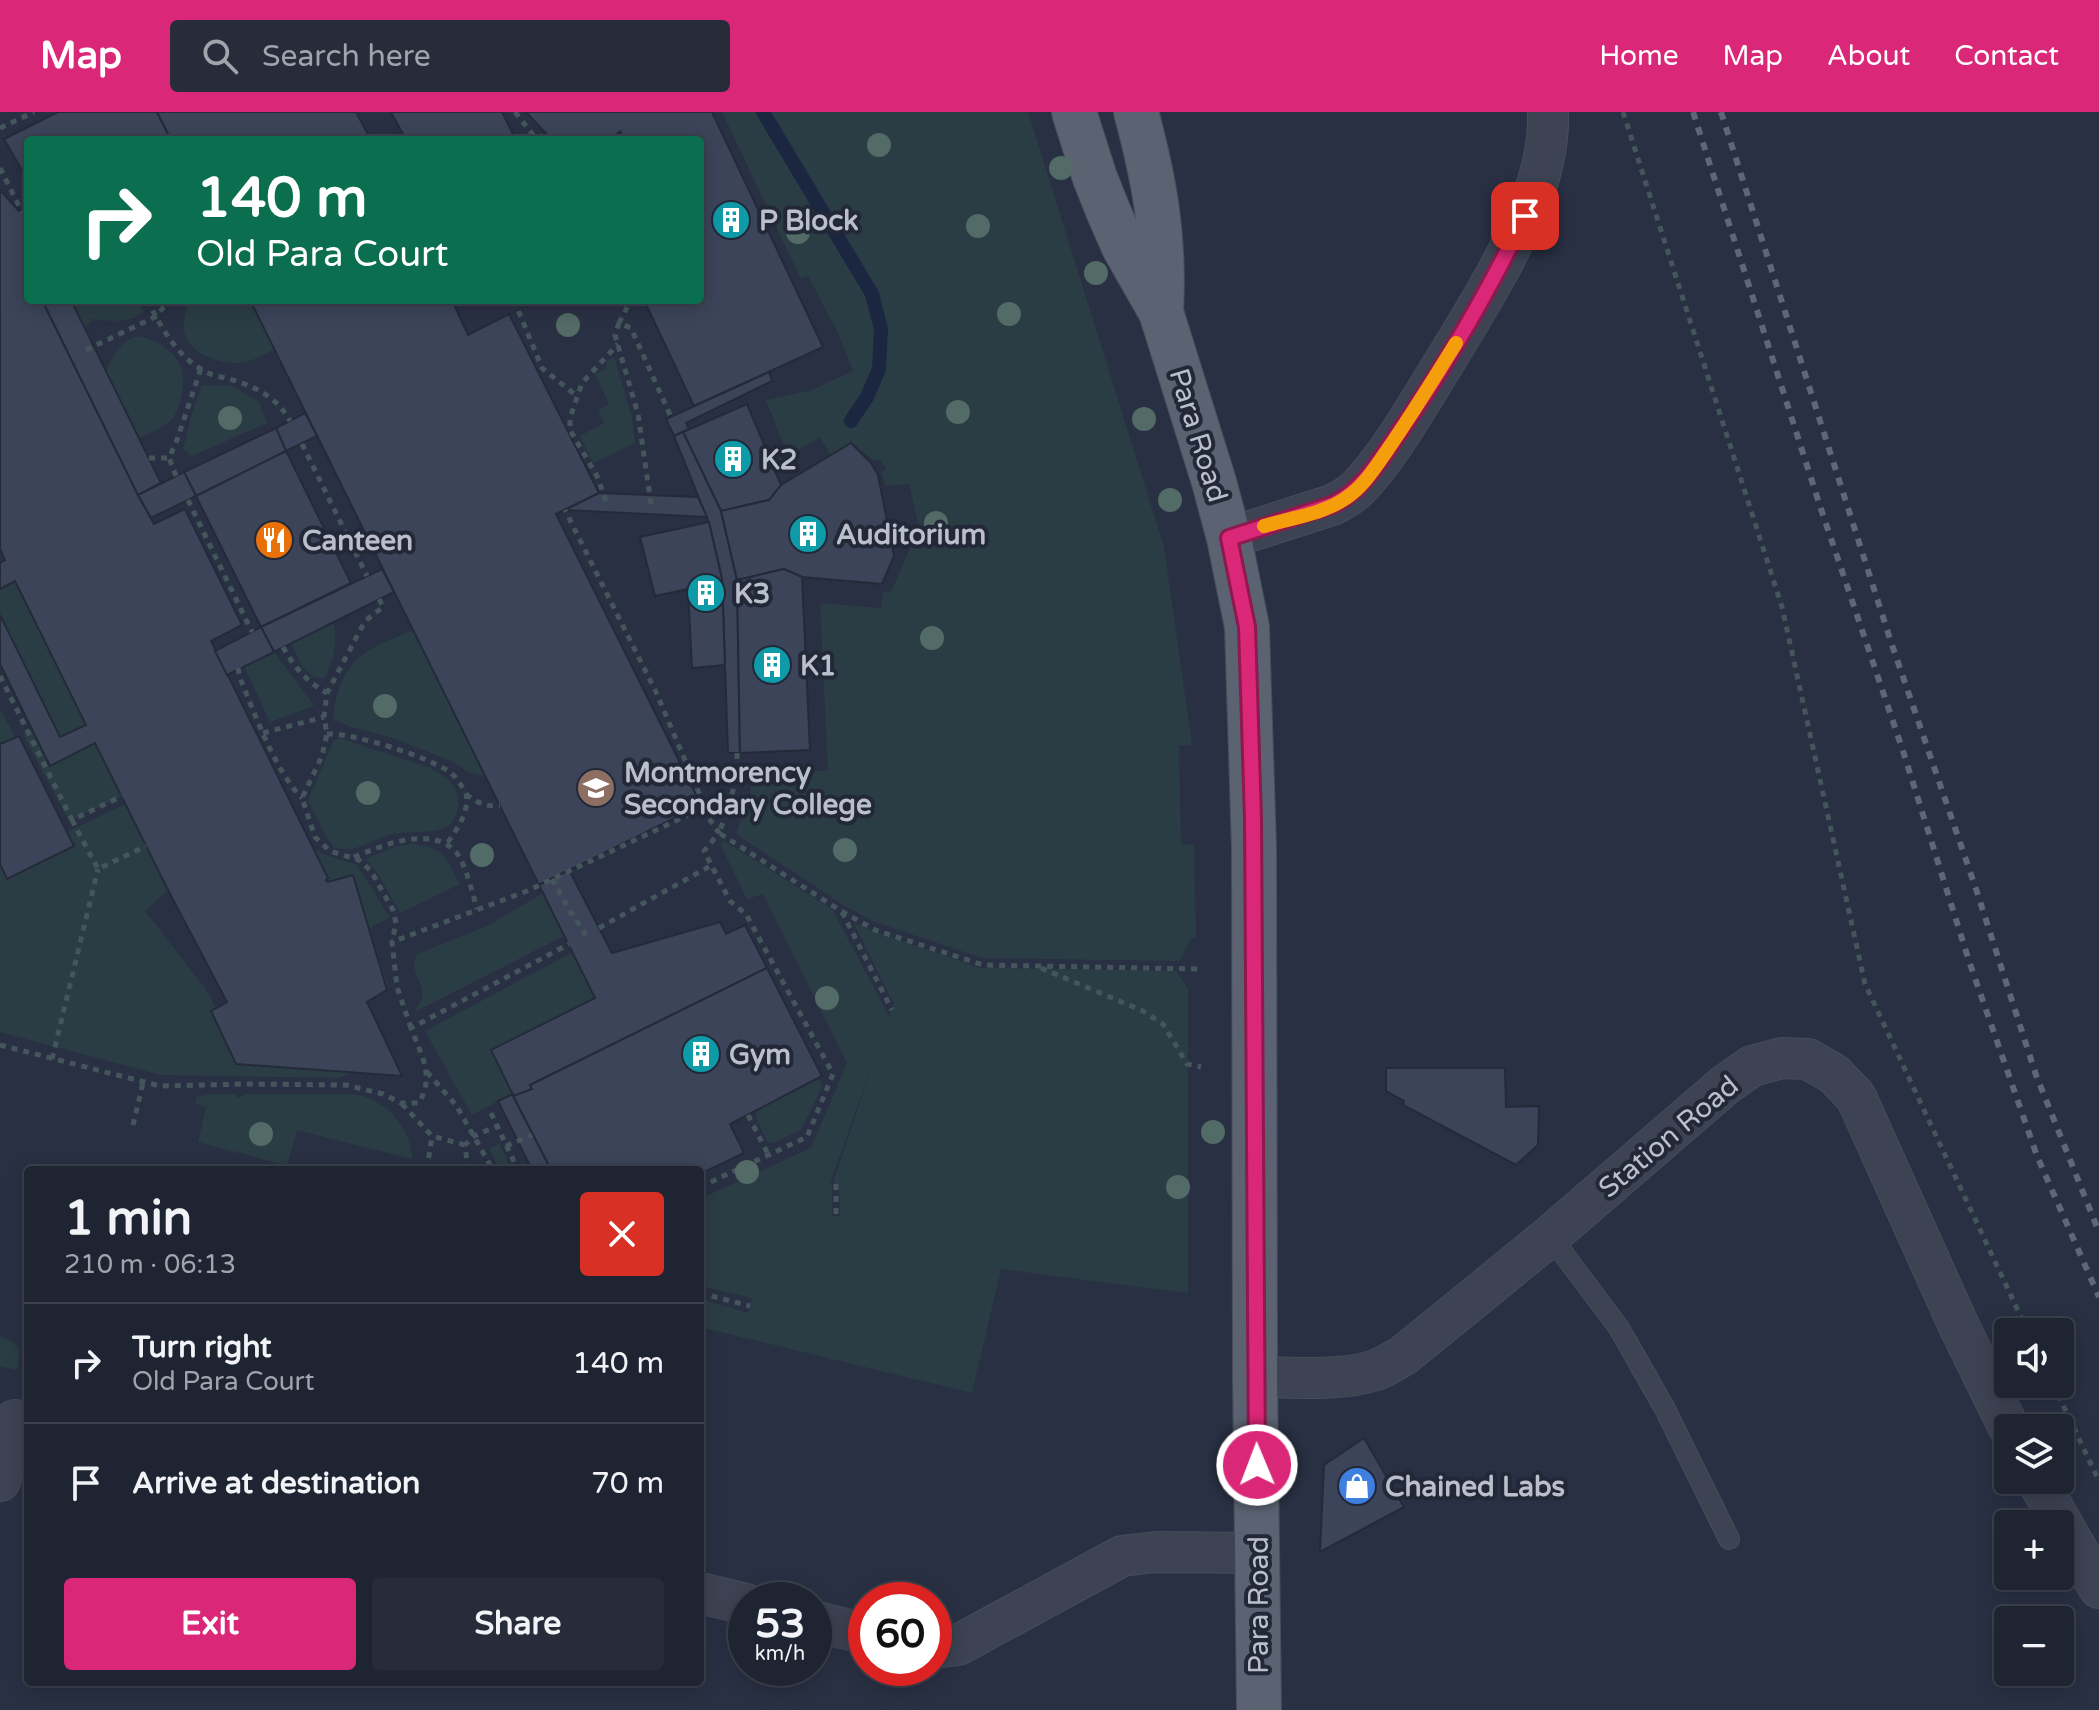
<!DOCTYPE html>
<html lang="en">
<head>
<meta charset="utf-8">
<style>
	:root { --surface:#1f2432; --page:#272c3a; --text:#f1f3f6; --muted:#a1a4ac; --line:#3c414d; --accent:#db2777 }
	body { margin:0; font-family:"Varela Round",sans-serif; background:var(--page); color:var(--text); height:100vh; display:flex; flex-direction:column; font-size:30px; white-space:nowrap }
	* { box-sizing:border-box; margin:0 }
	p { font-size:26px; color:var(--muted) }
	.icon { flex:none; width:44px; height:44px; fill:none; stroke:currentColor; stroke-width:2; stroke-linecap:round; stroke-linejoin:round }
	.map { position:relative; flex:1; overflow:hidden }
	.drawer { position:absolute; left:24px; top:1054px; width:680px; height:520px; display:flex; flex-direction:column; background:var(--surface); border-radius:8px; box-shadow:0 4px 20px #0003,0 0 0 2px var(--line) }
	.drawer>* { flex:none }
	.top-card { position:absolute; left:24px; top:24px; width:680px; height:168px; border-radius:8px; box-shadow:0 4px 20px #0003,0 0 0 2px var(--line); background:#0b6e4f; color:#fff; overflow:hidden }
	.controls { position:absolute; left:1994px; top:1206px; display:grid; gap:16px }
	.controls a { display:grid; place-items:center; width:80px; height:80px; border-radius:8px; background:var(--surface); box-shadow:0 4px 20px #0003,0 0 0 2px var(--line); font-size:40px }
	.speed { position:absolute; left:728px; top:1470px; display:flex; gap:16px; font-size:40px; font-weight:700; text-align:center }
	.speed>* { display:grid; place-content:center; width:104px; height:104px; border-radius:50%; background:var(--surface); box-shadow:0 4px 20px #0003,0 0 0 2px var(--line); line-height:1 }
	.speed small { font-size:20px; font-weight:400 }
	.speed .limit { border:12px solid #d22; background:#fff; color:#111 }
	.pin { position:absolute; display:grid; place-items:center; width:68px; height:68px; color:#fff; margin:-34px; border-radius:16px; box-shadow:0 4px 12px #0006 }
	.me { position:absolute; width:88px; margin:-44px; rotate:359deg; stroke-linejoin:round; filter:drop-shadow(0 0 6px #0008) }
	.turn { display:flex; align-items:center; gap:28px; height:168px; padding:0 40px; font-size:36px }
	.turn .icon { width:104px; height:104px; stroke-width:2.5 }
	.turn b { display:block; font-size:56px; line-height:68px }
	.round { display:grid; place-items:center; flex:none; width:84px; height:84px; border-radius:8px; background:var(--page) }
	.head { display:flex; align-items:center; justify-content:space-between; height:136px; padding:0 40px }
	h1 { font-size:48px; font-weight:700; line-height:60px }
	.action { display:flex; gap:16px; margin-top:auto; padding:16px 40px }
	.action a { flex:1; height:92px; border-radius:8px; background:var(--accent); color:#fff; font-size:32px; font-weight:700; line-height:92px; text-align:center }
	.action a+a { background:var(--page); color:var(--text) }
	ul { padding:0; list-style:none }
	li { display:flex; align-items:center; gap:24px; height:120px; padding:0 40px; border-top:2px solid var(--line) }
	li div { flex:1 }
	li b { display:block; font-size:30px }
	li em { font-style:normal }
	header { display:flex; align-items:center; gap:48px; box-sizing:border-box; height:112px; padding:0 40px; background:var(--accent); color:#fff }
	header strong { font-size:38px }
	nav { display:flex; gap:44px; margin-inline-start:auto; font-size:28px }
	.search { width:560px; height:72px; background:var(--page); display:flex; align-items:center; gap:20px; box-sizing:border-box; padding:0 28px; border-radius:8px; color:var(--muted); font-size:30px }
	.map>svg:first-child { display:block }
</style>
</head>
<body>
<header>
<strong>Map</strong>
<div class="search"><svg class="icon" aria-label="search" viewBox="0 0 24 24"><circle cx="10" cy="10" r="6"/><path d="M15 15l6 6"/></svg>Search here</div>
<nav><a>Home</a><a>Map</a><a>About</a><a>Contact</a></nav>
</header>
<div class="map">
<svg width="2099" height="1598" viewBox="0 0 2099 1598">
	<rect width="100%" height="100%" fill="#293043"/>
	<g fill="#2b3d44" fill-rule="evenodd">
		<polygon points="722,0 1028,0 1164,435 1192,633 1179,634 1181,733 1194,732 1196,825 1192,826 1179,849 982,846 872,809 842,792 736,722 750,683 752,660 828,659 820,491 881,496 883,480 891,480 919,415 909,372 886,374 881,361 886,357 880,347 874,349 850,329 851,331 831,345 820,325 788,344 766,288 812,278 853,259 837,219 808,164 801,167"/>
		<path d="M71,188H140L143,200C130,212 110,209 93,207L85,216Z"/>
		<path d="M188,188H250L274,238C263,243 250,251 237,251C221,251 194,243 187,227C181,215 185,200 188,188Z"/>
		<path d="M139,224C172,232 192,255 180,289C178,295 176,303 172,307C166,314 148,322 139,326L106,259C114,243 120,228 139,224Z"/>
		<polygon points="614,245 632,306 635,331 593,351 580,324 604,311 598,298 609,292 595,261 603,259 607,254 606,249"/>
		<polygon points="202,273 232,274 259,290 267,311 192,344 183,338 191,305"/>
		<polygon points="15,469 86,613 60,625 0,503 0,477"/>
		<path d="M333,510C339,530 333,548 325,566L314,565L302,554L291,531Z"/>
		<path d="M413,518L485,664L468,660L452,649L387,624L351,615L333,607C341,546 361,540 413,518Z"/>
		<polygon points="274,540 314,594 270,610 244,554"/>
		<polygon points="0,597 15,625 0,632"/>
		<polygon points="32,618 50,653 95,631 122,684 72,708 68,707 23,622"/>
		<path d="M339,626L430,656C443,663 457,671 458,688C460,731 414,715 389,723C368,729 358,741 335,736L324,721L308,688L333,630Z"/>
		<polygon points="126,692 168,778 145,799 205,876 216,896 211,899 236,952 350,960 341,966 161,963 0,920 0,752"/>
		<path d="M724,729L832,797L889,904L894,892L853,810L872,819L980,856L1176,859L1188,877V1181L1001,1157L972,1281L700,1215V1187L748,1201L752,1186L700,1174V1087L811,1036L847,951L763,782L747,787L721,734ZM874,948L833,1071L839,1074L840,1105L832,1103V1072L830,1071Z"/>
		<path d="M410,732C443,735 445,743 459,771L458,773L400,801L378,762L366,747L394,735Z"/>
		<polygon points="313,736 322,742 357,753 390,806 373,814 370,819 389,877 387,878 353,763 328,770 326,768 328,766"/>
		<path d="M543,781L564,824L417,899L415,897C431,880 417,872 414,854C413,850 416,845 417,842L487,814Z"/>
		<polygon points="573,840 595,886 491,938 513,984 498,989 472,1003 425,919"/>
		<polygon points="818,967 821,970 822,975 801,1018 773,1031 767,1030 756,1005 757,1004 755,999"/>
		<path d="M211,982H235L237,986L247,982H352C384,985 411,1015 412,1047L297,1018L288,1050L285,1053L198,1030L206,995L195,992L196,985Z"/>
		<polygon points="499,1032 512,1058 500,1058 489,1037"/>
		<path d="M0,1225C21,1230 21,1239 17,1258L0,1254Z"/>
	</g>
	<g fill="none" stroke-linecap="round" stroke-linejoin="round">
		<polyline stroke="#1b2641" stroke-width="14" points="763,0 872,182 881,217 879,257 867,285 851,309"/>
	</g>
	<g fill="#3b4459" stroke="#242a3a" stroke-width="2">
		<polygon points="58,0 157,0 171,28 28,28 28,69 4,27"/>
		<polygon points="157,0 356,0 371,28 171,28"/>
		<polygon points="391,0 502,0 516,28 406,28"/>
		<polygon points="526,0 712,0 823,235 694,294 644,188 700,188 700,28 625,28 620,19 610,28 552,28"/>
		<polygon points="0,78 28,109 28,153 25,154 28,160 28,188 42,188 138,383 154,412 185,397 242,513 211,529 328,766 326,768 328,770 353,763 387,878 367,890 402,964 236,952 211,899 227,890 168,778 95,631 50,654 0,552 0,503 60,625 86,613 15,469 0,477 0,451 5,448 0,437"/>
		<polygon points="42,188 71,188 161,371 138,383"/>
		<polygon points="250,188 452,188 468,223 509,202 599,381 556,402 701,693 539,773"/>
		<polygon points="769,260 772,269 686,311 689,317 674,324 666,307"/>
		<polygon points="747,292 781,373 769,388 721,399 683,320"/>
		<polygon points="305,301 317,324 286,339 276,316"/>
		<polygon points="276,316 286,339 196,384 184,360"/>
		<polygon points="683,320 721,399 737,468 740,641 728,641 722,467 709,411 674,324"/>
		<polygon points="851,331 871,351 878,363 894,444 882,472 802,465 784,457 737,468 721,399 769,388 781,373"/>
		<polygon points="286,339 351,471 261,515 196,384"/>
		<polygon points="184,360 196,384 151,406 138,383"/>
		<polygon points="599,381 698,385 707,405 565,398"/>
		<polygon points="709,410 722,467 725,553 692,556 688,477 655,484 640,425"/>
		<polygon points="382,457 394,480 274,540 261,515"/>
		<polygon points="784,457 802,465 810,638 740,641 737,468"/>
		<polygon points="261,515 274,540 227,563 215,539"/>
		<polygon points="19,624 74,734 7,767 0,752 0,632"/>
		<polygon points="569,758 612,841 720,810 726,822 745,813 767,856 530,973 532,977 514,985 491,938 595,886 539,773"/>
		<polygon points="767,856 822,964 730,1012 744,1041 700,1062 700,1058 551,1058 513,984 532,977 530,973"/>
		<polygon points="1386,956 1505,956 1506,995 1539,994 1538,1033 1516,1053 1403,993 1404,989 1386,979"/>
		<polygon points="513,982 513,984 551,1058 532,1058 498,989"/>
		<polygon points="1364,1326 1404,1395 1320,1440 1324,1353"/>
	</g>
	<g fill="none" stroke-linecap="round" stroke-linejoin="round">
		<g stroke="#474c5c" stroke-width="22">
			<polyline id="lane" points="1550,1124 1619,1216 1665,1297 1729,1427"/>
		</g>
		<g stroke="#474c5c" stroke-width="42">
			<g id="street">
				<path d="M1229,426L1332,393C1341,389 1349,384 1357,377C1385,349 1413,301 1434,267C1471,206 1511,145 1535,78C1544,52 1549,27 1548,0"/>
				<path d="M1255,1265C1293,1265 1341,1270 1376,1258C1386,1254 1395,1248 1404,1243L1550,1124L1725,973L1752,954L1782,946L1808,947L1834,962L1856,985L1958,1212L2009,1316"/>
				<polyline points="2037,1368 2099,1476"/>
				<polyline points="0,1369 15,1308"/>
				<polyline points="700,1481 746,1492"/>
				<polyline points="814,1509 866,1522"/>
				<polyline points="934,1536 958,1533 1122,1444 1156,1440 1258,1441"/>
			</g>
		</g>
		<g stroke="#474c5c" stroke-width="46">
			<g id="primary">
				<polyline points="1074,0 1095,66 1109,101 1124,135 1161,200 1214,370 1229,426 1247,515 1254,736 1255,1265 1259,1598"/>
				<path d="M1136,0C1155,70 1165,127 1161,200"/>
			</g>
		</g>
		<g stroke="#44565c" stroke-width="5" stroke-dasharray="6 6" stroke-linecap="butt">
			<polyline points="515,0 537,28"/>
			<polyline points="1623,0 1782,495 1865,872 2028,1220"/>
			<polyline points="0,16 34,0"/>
			<polyline points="0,56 23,102"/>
			<path d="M147,188C161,215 177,245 206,260C213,264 222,265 230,267C256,275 277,285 290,309"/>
			<polyline points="472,188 475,188"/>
			<polyline points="514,188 542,256 578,285"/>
			<polyline points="619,211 631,188"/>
			<polyline points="86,238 155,205 170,188"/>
			<polyline points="302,332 367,464"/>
			<polyline points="149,346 169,346"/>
			<polyline points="176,364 169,346 177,328 201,256"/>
			<polyline points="188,388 252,520"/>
			<polyline points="606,389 597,364 570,318 570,306 582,271 618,232"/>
			<polyline points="651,392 638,302 615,223 619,211 631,216 671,305"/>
			<polyline points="379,487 383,495 365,509 327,581 324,605 327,622 322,644 302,686 315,725 330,739 359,748 371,759 393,798 396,811 392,830"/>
			<path d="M283,535C294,555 307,570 327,581"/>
			<path d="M238,556L240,566C255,602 275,659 302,686"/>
			<polyline points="0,564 72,708 122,684"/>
			<polyline points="263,621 324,605"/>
			<path d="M327,622C350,620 434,646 452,662C456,665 464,677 466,682C470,701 455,720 445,734"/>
			<path d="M737,641C738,670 729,694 719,721L841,799L875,818L983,853L1201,857"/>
			<path d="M466,682C477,691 487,695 500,694"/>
			<polyline points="72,708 98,757 146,734"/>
			<path d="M354,745C381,734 430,713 455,739C465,749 473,783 477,797"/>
			<polyline points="552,767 570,799 586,823"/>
			<polyline points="842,800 892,898"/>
			<polyline points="599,816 712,753"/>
			<polyline points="1041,856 1143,899 1163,912 1187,952 1201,955"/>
			<polyline points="411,916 397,875 392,830 527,779 705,695 656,580 565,398"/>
			<path d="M0,933L160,974L246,972L346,973L383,982L401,991H419C435,963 421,943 411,916L569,832"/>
			<polyline points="52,947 98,757"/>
			<polyline points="427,960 456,993 493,1058"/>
			<polyline points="402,992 432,1024 465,1033"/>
			<polyline points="491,1001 518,1058"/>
			<polyline points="748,1003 768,1042"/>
			<polyline points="133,1013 143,971"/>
			<polyline points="506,1034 532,1023"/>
			<polyline points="123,1058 124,1051"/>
			<polyline points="427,1058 432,1024"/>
			<polyline points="468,1058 465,1033 474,1024 497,1014"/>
			<polyline points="836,1072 836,1104"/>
			<polyline points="700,1075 807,1025 833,962 746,802 730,789 704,739 719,721 706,702 705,695"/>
			<polyline points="700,1181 750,1194"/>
			<polyline points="2053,1272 2099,1369"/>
		</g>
		<use href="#lane" stroke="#3d4353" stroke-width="20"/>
		<use href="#street" stroke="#3d4353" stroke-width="40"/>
		<use href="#primary" stroke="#5b6272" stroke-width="44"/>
		<g stroke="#5f6679" stroke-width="6" stroke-dasharray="8 8" stroke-linecap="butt">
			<polyline points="1693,0 1821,397 1903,639 1969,849 2037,1044 2099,1185"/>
			<polyline points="1721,0 1891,530 1976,777 2036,963 2099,1120"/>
		</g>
	</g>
	<g fill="#526b66">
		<circle cx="879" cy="33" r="12"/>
		<circle cx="1061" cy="56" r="12"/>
		<circle cx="978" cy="114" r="12"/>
		<circle cx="798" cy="120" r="12"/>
		<circle cx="1096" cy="161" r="12"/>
		<circle cx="1009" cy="202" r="12"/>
		<circle cx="568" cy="213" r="12"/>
		<circle cx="958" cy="300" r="12"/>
		<circle cx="230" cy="306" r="12"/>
		<circle cx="1144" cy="307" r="12"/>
		<circle cx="1170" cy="388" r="12"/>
		<circle cx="936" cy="411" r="12"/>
		<circle cx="932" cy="526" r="12"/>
		<circle cx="385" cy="594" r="12"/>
		<circle cx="368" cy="681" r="12"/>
		<circle cx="845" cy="738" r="12"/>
		<circle cx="482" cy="743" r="12"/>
		<circle cx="827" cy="886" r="12"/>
		<circle cx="1213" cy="1020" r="12"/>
		<circle cx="261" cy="1022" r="12"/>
		<circle cx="747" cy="1060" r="12"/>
		<circle cx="1178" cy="1075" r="12"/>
	</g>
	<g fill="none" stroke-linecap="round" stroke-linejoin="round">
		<g stroke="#8e194d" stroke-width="20">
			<path id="route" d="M1257,1353L1253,706L1247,515L1229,426L1332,393C1362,379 1379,350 1398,322C1446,253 1488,180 1525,104"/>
		</g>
		<use href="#route" stroke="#db2777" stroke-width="14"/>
		<path stroke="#f59e0b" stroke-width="14" d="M1264,414C1291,406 1323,402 1346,386C1363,375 1375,356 1386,340C1411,304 1433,268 1456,231"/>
	</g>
	<defs>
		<g id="building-disc" transform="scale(2)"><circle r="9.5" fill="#0f9aa8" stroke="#222838"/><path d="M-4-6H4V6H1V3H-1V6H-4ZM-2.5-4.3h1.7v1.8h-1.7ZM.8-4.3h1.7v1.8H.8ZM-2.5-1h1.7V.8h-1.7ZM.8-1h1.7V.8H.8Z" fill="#fff"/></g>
		<g id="restaurant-disc" transform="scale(2)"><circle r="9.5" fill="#e8710a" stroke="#222838"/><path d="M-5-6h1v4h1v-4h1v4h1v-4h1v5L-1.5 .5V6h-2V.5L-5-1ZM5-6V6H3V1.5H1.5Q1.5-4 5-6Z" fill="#fff"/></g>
		<g id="school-disc" transform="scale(2)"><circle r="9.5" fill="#8d6e63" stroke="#222838"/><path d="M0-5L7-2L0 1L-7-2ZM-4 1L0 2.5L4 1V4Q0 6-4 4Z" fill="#fff"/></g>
		<g id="shop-disc" transform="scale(2)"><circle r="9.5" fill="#3f7fe0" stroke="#222838"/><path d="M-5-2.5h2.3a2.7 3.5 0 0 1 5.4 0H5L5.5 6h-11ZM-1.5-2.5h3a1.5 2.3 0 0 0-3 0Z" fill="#fff"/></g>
	</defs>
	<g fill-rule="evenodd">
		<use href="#building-disc" x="731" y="108"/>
		<use href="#building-disc" x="733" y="347"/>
		<use href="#building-disc" x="808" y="422"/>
		<use href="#restaurant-disc" x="274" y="428"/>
		<use href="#building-disc" x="706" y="481"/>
		<use href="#building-disc" x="772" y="553"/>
		<use href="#school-disc" x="596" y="676"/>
		<use href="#building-disc" x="701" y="942"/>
		<use href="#shop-disc" x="1357" y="1374"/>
	</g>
	<g text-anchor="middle" stroke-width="8" stroke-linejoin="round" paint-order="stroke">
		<g font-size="28" font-weight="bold" fill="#babfcc" stroke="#222838" text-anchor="start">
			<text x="759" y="118">P Block</text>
			<text x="761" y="357">K2</text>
			<text x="836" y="432">Auditorium</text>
			<text x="302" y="438">Canteen</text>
			<text x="734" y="491">K3</text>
			<text x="800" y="563">K1</text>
			<text x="624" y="670">Montmorency<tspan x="624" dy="32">Secondary College</tspan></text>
			<text x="729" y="952">Gym</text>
			<text x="1385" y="1384">Chained Labs</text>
		</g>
		<g font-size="28" fill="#babfcc" stroke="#222838">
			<text transform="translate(1199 323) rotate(73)" y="10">Para Road</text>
			<text transform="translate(1668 1024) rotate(-40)" y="10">Station Road</text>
			<text transform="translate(1258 1493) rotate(-90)" y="10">Para Road</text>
		</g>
	</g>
</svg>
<div class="controls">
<a><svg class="icon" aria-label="sound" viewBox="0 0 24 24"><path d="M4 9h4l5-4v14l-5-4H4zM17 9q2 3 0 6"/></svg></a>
<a><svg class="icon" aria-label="layers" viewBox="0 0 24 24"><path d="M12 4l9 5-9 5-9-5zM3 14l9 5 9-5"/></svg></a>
<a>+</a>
<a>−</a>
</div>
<div class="speed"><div>53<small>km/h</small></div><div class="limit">60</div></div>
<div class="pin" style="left:1525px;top:104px;background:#d93025"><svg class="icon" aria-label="arrive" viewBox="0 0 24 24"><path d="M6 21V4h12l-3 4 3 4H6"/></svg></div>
<svg class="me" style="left:1257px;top:1353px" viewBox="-20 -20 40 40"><circle r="17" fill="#db2777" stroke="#fff" stroke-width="3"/><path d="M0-11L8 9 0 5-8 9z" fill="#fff"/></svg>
<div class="top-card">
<div class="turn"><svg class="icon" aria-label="right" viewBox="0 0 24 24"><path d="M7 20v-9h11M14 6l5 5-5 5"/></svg><div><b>140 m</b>Old Para Court</div></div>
</div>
<section class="drawer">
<div class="head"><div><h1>1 min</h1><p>210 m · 06:13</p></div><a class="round" style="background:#d93025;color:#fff"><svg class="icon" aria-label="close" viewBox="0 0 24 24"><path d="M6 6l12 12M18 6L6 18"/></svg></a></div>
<ul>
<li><svg class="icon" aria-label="right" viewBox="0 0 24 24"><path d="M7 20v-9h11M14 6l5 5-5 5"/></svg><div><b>Turn right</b><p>Old Para Court</p></div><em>140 m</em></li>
<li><svg class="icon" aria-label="arrive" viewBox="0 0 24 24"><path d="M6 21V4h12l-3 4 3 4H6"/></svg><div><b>Arrive at destination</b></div><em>70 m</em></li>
</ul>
<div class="action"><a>Exit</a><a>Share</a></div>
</section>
</div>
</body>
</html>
